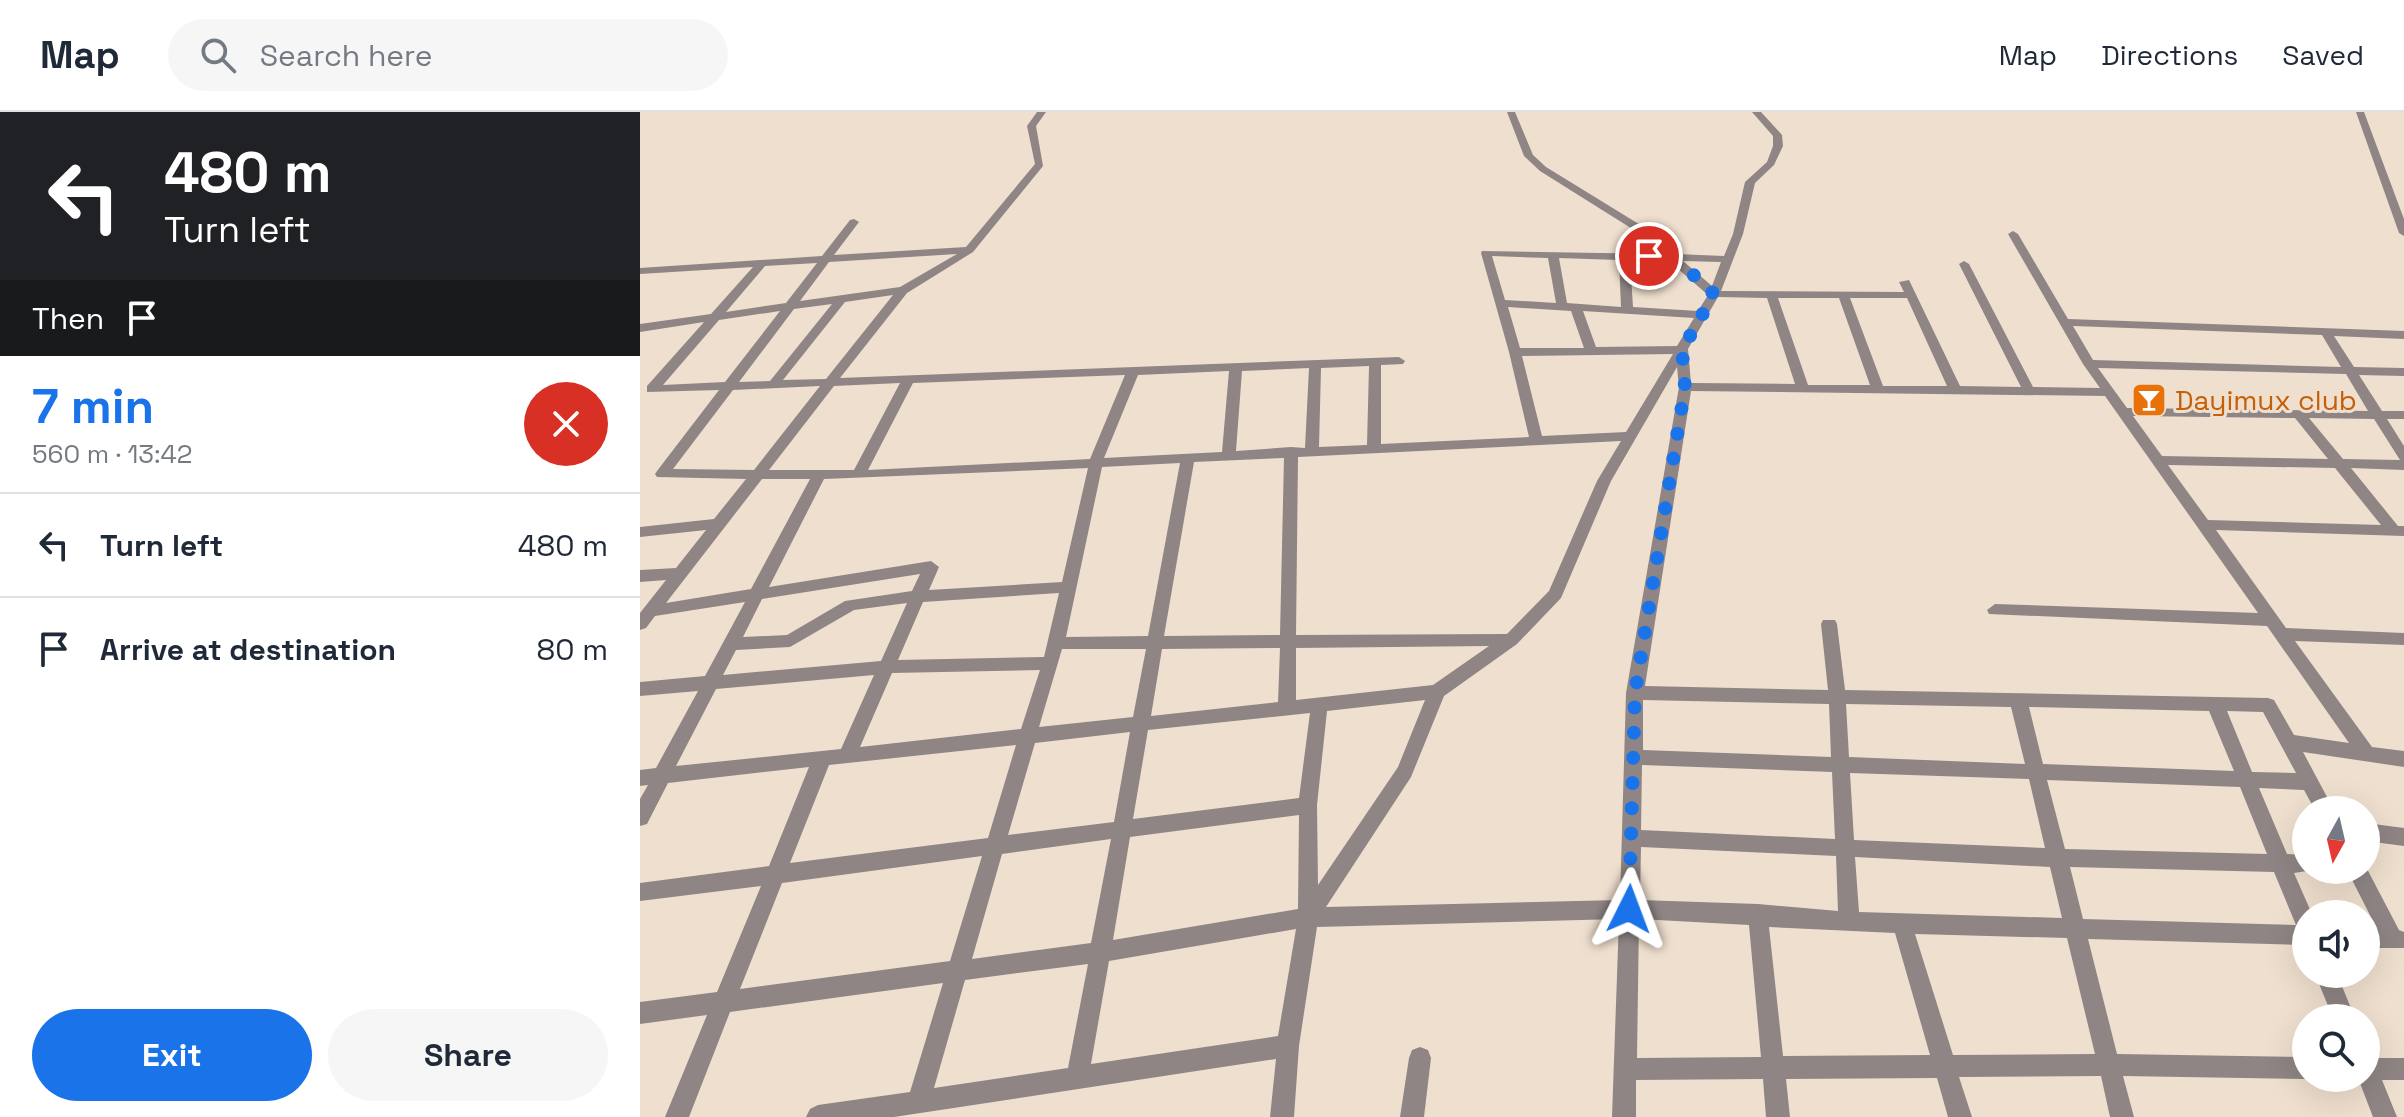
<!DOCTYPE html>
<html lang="en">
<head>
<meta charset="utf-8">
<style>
	:root { --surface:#fff; --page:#f6f6f7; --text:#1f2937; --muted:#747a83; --line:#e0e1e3; --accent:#1a73e8 }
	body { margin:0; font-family:"Space Grotesk",sans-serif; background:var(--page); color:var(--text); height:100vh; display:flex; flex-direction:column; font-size:30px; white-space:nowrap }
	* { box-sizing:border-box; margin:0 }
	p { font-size:26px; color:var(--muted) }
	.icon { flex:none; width:44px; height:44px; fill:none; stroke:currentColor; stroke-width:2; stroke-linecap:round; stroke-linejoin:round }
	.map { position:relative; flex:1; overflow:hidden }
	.drawer { display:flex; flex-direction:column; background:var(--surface); width:640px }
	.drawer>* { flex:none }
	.guide { background:#202124; color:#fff; overflow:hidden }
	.needle { width:52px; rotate:188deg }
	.fabs { position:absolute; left:1652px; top:684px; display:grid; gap:16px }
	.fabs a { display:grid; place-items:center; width:88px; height:88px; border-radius:50%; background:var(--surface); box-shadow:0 8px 32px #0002; font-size:40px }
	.pin { position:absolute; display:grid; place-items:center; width:68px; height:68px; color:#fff; margin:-34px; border:4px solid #fff; border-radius:50%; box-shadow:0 2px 8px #0007 }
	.me { position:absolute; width:88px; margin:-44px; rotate:3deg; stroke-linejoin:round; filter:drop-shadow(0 0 6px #0008) }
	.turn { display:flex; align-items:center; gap:28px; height:168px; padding:0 32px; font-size:36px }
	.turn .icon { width:104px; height:104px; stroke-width:2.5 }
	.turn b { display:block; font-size:56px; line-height:68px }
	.then { display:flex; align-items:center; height:76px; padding:0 32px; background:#0003; gap:16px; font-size:30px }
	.round { display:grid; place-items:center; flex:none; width:84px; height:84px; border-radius:42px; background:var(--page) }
	.overview { display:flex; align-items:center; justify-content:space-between; height:136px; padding:0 32px }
	h1 { font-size:48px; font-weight:700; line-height:60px; color:var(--accent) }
	.cta { display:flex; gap:16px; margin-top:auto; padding:16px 32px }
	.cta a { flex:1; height:92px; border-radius:48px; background:var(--accent); color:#fff; font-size:32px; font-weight:700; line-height:92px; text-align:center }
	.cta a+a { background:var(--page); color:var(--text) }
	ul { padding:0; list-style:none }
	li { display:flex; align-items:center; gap:24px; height:104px; padding:0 32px; border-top:2px solid var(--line) }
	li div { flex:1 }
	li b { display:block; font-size:30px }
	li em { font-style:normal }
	header { display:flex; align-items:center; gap:48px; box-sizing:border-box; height:112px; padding:0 40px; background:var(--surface); border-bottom:2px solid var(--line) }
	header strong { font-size:38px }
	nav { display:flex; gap:44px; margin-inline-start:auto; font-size:28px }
	.search { width:560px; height:72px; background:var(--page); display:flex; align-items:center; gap:20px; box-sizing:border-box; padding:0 28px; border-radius:44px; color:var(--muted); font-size:30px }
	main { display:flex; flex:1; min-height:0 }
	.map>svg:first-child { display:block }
</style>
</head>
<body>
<header>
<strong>Map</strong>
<div class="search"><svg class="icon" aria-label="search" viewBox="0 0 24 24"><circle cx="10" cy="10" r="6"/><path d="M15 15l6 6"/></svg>Search here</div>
<nav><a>Map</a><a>Directions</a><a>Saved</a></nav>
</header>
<main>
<section class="drawer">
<div class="guide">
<div class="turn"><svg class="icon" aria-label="left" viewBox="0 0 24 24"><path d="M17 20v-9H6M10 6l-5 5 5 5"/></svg><div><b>480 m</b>Turn left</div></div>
<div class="then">Then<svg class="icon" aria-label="arrive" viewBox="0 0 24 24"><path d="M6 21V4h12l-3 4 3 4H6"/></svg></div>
</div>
<div class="overview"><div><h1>7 min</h1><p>560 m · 13:42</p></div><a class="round" style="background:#d93025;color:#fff"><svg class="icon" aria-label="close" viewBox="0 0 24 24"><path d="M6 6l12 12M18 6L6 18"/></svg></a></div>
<ul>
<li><svg class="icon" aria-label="left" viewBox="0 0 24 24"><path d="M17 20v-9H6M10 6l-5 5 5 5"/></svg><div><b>Turn left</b></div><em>480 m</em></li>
<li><svg class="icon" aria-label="arrive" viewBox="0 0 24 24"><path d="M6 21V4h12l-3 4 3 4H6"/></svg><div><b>Arrive at destination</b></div><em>80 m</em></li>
</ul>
<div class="cta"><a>Exit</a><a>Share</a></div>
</section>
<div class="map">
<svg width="1764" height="1005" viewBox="0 0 1764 1005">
	<rect width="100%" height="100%" fill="#efdfce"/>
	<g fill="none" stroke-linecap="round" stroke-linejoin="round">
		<g fill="#8f8585" fill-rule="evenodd">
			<path d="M397,0H406L396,14L403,54L333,140L267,181L200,266L759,245L765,249L763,252L741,253V332L889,325L869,240L841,141L842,139L1022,142L994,118L900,59L884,44L867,0H875L893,43L906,55L1002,114L1035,142L1084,144L1093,122L1105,70L1127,50L1133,34V24L1112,0H1121L1142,23L1143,34L1134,53L1115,71L1103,122L1081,179L1264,180L1259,170L1269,168L1320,274L1381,275L1319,152L1324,149L1329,152L1393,275L1460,276L1443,252L1368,122L1373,119L1378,122L1428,207L1764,219V227L1694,224L1714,255L1764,256V264L1719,263L1742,299H1764V307H1747L1764,334V358L1711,356L1758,414H1764V424L1576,418L1646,516L1764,521V533L1655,529L1732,635L1764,639V655L1663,640L1694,698H1675L1664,678L1619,676L1647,742L1666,743V758H1673L1654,761L1672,802H1666V833L1448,827L1477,942L1666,945V966H1669L1666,967L1483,964L1494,1005H1470L1461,964L1319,965L1332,1005H1308L1297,966L1146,967L1150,1005H1126L1123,967L996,968V1005H972L979,807L677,815L659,934L654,1005H630L636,947L254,1005H166L170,997L178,993L270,980L303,871L90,900L49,1005H25L67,903L0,912V890L77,880L121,774L0,789V771L129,754L169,655L28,671L7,712L0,714V687L8,673L0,674V658L16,656L58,579L0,584V570L65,564L105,490L15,504L6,516L0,518V501L26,468L0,470V458L36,456L66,418L0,425V415L74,407L106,367L17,365L15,362L17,359L79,278L7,280V274L64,210L0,220V212L71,202L113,155L0,162V156L182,144L210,108L214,107L219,110L194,143L326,135L395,52L387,14ZM317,142L260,175L160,189L189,150ZM852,144L908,146L916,191L865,188ZM919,146L979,148L981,195L927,191ZM990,148L1029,149L1068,183L1058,199L993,195ZM1043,149L1081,150L1072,174ZM177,151L146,191L86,200L125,154ZM253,183L186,267L143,268L205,190ZM1078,185L1127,186L1155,272L1051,271L1048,237ZM1138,186H1199L1230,273H1168ZM1210,186H1267L1307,274H1243ZM192,192L130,269L99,270L154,197ZM868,195L931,199L944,236H880ZM140,199L85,270L23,273L79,208ZM943,199L1054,206L1037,234L956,235ZM1433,214L1682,223L1701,255L1453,248ZM1033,242L986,320L902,324L882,244ZM729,254L727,333L679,335L681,256ZM1037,255L1039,275L986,581L980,788L686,795L771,665L804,584L877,532L921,486L971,369ZM669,256L665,336L651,335L596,339L602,259ZM1458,256L1706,262L1728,299L1487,296ZM589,259L582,340L464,346L498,263ZM485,263L450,347L228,358L273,271ZM260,271L214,358H129L194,274ZM180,274L114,358L33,357L93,278ZM1051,279L1465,284L1618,501L1355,492L1347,498L1349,502L1627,514L1709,631L1654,623L1634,588L1628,586L1205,578L1197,512L1195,508H1183L1181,512L1188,578L1005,574ZM1493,304L1655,306L1688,347L1522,344ZM1669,306L1734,307L1760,348L1703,347ZM981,329L957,369L909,479L867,522L656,523L658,345ZM644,346L640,523L524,524L554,350ZM540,351L508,524L426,525L462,355ZM1528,353L1695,356L1741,413L1568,408ZM448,356L422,470L289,478L299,455L291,449L129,475L184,367ZM122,367H170L111,477L26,491ZM280,462L272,479L205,489L147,523L103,525L122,487ZM419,481L404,545L258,548L283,490ZM267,491L241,549L83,563L96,538L150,535L214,498ZM849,534L793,573L656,588V536ZM640,536L638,590L511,604L522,537ZM422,537H506L493,605L399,615ZM400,558L381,617L220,635L252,561ZM234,563L201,637L36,654L76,577ZM785,588L758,655L678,773L677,693L687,599ZM1003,588L1189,592L1191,645L1003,638ZM1206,592L1371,595L1385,652L1209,645ZM1389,595L1569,599L1594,659L1403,652ZM1587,599L1623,600L1656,661L1612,660ZM670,601L659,686L493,707L508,618ZM490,620L474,710L368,723L395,631ZM376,633L348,726L150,751L189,653ZM1002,653L1192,660L1195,727L1001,718ZM1210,661L1389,667L1405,736L1214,728ZM1407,668L1600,675L1627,742L1425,737ZM659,703L658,797L473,828L490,725ZM471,727L451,831L332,847L362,742ZM1001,735L1196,744L1198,799L1118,792L1000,788ZM342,744L310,849L100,877L142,771ZM1215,745L1410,755L1422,806L1219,800ZM1430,755L1634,760L1656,813L1443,807ZM999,807L1109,813L1121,945L997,946ZM1129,815L1255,821L1290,943L1143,944ZM656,817L638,924L451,952L469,849ZM1275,822L1427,826L1455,942L1313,943ZM448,852L428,956L294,976L325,868Z"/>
			<polygon points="1716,0 1724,0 1764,107 1764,124 1759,121"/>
			<polygon points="1726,711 1764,716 1764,734 1726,729"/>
			<polygon points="1726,755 1759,818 1764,820 1764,836 1726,836 1726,816 1737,817 1707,758 1726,758"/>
			<polygon points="1675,862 1697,862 1715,906 1693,906"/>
			<polygon points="780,935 788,938 791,946 784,1005 760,1005 769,946 772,938"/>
			<polygon points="1726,946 1764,946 1764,968 1742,968 1757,1005 1733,1005 1718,966 1726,966"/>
		</g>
	</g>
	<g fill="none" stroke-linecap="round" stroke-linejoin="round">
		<polyline stroke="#1a73e8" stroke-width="14" stroke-dasharray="0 25.2" points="989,797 995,581 1045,275 1042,238 1074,182 1033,144 1009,144"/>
	</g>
	<defs>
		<g id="bar-square" transform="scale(1.8)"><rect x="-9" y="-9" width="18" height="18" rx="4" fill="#e8710a" stroke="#efdfce"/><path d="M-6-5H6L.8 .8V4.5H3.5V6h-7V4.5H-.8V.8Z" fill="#fff"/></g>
	</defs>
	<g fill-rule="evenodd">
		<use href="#bar-square" x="1509" y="288"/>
	</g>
	<g text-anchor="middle" stroke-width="6" stroke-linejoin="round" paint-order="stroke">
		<g font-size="28" fill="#c56008" stroke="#efdfce" text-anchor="start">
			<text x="1535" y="298">Dayimux club</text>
		</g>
	</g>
</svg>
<div class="fabs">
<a><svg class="needle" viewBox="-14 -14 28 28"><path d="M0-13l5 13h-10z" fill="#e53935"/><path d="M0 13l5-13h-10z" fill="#747a83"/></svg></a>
<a><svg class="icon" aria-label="sound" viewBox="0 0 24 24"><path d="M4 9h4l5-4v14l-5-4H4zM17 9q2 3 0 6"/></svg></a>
<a><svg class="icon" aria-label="search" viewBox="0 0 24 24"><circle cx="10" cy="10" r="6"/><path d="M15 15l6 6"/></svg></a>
</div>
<div class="pin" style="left:1009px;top:144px;background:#d93025"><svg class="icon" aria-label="arrive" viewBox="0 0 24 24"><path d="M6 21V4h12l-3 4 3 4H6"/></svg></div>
<svg class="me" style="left:989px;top:797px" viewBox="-20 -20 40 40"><path d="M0-17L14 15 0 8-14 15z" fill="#1a73e8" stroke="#fff" stroke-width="4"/></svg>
</div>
</main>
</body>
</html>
